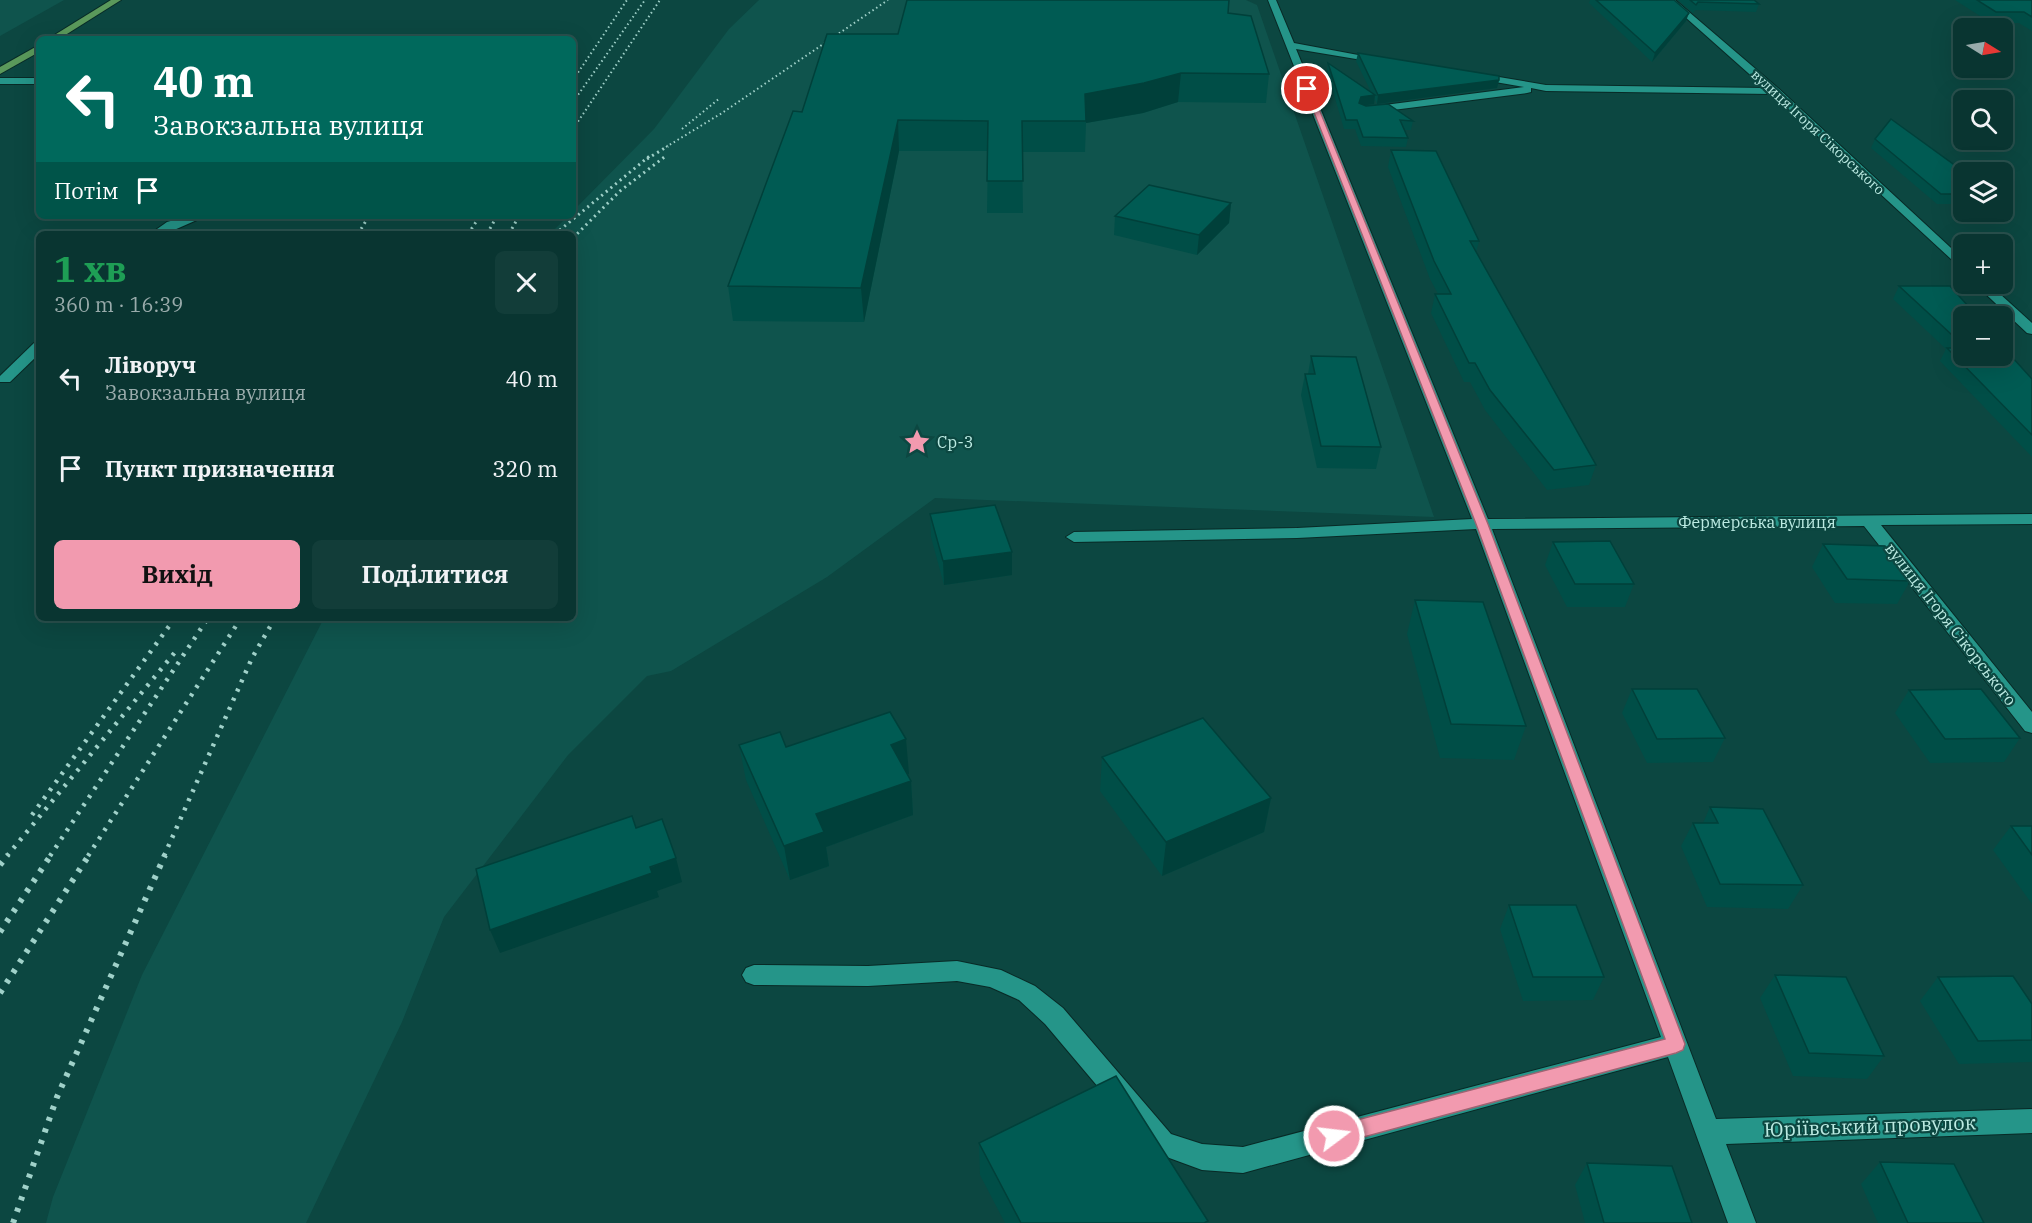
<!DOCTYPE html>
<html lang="uk">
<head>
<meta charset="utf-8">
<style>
	:root { --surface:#093531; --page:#123d39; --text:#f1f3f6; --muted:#99abab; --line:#29504d; --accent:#f29aaf }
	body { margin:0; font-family:"IBM Plex Serif",serif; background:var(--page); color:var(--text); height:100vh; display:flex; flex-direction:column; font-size:22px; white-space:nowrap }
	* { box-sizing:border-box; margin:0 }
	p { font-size:20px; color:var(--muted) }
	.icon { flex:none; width:33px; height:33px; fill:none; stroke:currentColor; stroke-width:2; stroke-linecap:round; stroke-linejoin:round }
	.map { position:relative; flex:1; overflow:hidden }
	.drawer { position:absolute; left:36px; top:231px; width:540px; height:390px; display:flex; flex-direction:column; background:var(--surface); border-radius:9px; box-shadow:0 6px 24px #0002,0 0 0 2px var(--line) }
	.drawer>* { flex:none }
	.top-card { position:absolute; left:36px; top:36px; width:540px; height:183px; border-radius:9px; box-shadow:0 6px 24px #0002,0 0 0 2px var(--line); background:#00695c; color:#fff; overflow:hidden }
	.needle { width:39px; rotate:101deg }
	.fabs { position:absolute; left:1953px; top:18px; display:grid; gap:12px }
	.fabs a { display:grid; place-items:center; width:60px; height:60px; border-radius:9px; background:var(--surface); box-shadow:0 6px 24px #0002,0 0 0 2px var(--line); font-size:30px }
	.pin { position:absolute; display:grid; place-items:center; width:51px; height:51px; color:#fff; margin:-26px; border:3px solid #fff; border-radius:50%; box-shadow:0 2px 6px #0007 }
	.me { position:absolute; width:66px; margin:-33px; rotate:75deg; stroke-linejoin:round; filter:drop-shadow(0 0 4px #0008) }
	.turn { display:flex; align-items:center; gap:21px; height:126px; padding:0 18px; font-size:27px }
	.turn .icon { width:78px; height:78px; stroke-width:2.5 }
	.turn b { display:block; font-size:42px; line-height:51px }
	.then { display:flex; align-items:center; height:57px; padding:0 18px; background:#0003; gap:12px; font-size:22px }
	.round { display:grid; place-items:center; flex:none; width:63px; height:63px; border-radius:9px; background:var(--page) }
	.summary { display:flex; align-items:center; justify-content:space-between; height:102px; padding:0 18px }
	h1 { font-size:36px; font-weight:700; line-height:45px; color:#1e9e55 }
	.cta { display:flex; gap:12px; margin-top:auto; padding:12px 18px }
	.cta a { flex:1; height:69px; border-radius:9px; background:var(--accent); color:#111; font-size:24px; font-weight:700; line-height:69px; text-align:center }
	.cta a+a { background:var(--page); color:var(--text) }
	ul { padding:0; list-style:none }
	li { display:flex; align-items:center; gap:18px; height:90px; padding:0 18px }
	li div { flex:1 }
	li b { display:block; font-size:22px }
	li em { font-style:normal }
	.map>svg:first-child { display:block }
</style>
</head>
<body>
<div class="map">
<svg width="2032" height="1223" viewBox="0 0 2032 1223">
	<rect width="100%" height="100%" fill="#0c4741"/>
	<g fill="#0f544d">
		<polygon points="0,0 64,0 0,36"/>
		<polygon points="759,0 1246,0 1257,5 1434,517 935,498 827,577 671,671 647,676 568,755 444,917 402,1022 306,1223 46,1223 53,1197 142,975 324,618 573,618 573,234 550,234 568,216 573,216 573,211 654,129 729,29"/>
	</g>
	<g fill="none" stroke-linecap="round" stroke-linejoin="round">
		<g stroke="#082a26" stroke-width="2">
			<g id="minor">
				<polygon points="1268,0 1276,0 1294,43 1385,60 1380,63 1296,49 1488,519 2032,514 2032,524 1881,525 2032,712 2032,733 2025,731 1864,526 1492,529 1716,1119 2032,1109 2032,1133 1726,1144 1756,1223 1728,1223 1668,1057 1243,1173 1202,1170 1153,1152 1045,1024 1019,1000 990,987 957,981 868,986 754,985 746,982 742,975 746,968 754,965 868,966 957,961 1001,970 1035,986 1063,1008 1171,1134 1202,1144 1243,1147 1661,1037 1476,529 1297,538 1074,542 1066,537 1074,532 1297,528 1472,519"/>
				<polygon points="1666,0 1675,0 1779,89 1964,260 1964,271 1772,94 1546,91 1531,88 1531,92 1527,93 1369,113 1364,110 1369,107 1524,87 1472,78 1470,76 1475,73 1546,85 1765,88"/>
				<rect x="0" y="78" width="39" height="6"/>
				<polygon points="188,216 206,216 165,234 150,234 167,222"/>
				<polygon points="1975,284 1989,284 2032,323 2032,334 2027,333"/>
				<polygon points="39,342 39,354 10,382 0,382 0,376 34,343"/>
			</g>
		</g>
		<g stroke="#082a26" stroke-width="2">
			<g id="major">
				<polygon points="111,0 121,0 59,39 48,39"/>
				<polygon points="39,45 39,52 0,74 0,67"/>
			</g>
		</g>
		<use href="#minor" fill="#259589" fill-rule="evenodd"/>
		<use href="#major" fill="#5a995b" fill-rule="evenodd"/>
		<g stroke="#a0d1c9" stroke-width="2" stroke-dasharray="1.5 3" stroke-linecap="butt">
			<polyline points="573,80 627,0"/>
			<polyline points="573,102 645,0"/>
			<polyline points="573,129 660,0"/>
			<polyline points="682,129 720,98"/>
			<polyline points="666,147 722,113 888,0"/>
		</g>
		<g stroke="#a0d1c9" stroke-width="3" stroke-dasharray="2 4" stroke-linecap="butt">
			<polyline points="647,159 668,146"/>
			<polyline points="358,234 369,216"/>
			<polyline points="468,234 480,216"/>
			<polyline points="487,234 497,216"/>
			<polyline points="509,234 519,216"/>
			<polyline points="555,234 652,154"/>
			<polyline points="573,238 620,191 667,155"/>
		</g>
		<g stroke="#a0d1c9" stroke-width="4.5" stroke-dasharray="3 7" stroke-linecap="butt">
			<polyline points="32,815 175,618"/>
			<polyline points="7,856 176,651"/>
			<polyline points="50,856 208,618"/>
			<polyline points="88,856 241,618"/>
			<polyline points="164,856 252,658 275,618"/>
		</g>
		<g stroke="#a0d1c9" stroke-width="6" stroke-dasharray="4 8" stroke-linecap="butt">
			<polyline points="0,865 8,855"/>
			<polyline points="0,932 51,855"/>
			<polyline points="0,993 89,855"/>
			<polyline points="13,1223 57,1097 165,855"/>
		</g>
	</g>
	<g fill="#004e47">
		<polygon points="1590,0 1674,0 1686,21 1652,62 1589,3"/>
		<polygon points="1678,0 1754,0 1759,4 1756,12 1695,10 1693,13"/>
		<polygon points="1955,0 2032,0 2032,31 2019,23 1991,23"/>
		<polygon points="1228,13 1269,74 1266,103 1178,102 1143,113 1086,123 1085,152 1022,152 1023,213 987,213 988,151 899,151 864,322 733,321 728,286 898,34"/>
		<polygon points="1358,53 1499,80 1497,88 1377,104 1375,99 1374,104 1364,105 1413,121 1411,130 1404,130 1408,138 1406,147 1361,146 1355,129 1344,129 1327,71 1328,63 1371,92 1356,61"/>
		<polygon points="1875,139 1964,172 1964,204 1937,204 1871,148"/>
		<polygon points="1391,150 1479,241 1476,253 1596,465 1589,485 1547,490 1485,410 1470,382 1464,382 1431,313 1435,294 1438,294 1430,279 1388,167"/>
		<polygon points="1231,203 1229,223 1197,255 1114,235 1115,216"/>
		<polygon points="1899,286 1964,316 1964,356 2032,379 2032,457 1940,361 1946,349 1893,299"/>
		<polygon points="1311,356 1381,447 1376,469 1317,468 1301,395 1305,374 1308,374"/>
		<polygon points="930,514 1012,552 1012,575 944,585 931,537"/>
		<polygon points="1553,542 1634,584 1625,607 1567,607 1545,565"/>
		<polygon points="1823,544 1910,581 1897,604 1835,603 1812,567"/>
		<polygon points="1415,600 1526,726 1514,760 1440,758 1407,634"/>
		<polygon points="1632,689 1725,738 1713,762 1647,763 1622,713"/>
		<polygon points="1909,690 2020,738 2004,762 1930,763 1895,713"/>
		<polygon points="739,745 786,747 909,774 907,774 911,781 913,815 826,847 829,866 790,880 746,780"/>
		<polygon points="1102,757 1271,798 1264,832 1162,876 1100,791"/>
		<polygon points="1710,807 1803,885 1788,909 1707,907 1681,846 1693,823 1703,823"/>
		<polygon points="2011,826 2032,826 2032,904 1993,850"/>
		<polygon points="1509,905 1604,977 1593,1000 1523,1001 1500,929"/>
		<polygon points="1775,975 1884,1056 1867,1079 1793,1076 1760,998"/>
		<polygon points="1938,977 2032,1004 2032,1062 1959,1064 1920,1001"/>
		<polygon points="979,1143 1208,1221 1207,1223 1005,1223 980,1175"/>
		<polygon points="1880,1162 1984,1223 1878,1223 1861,1184"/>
		<polygon points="1587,1163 1692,1223 1585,1223 1575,1185"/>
	</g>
	<g fill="#00403a">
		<polygon points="1689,13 1686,21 1652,62 1655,53"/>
		<polygon points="1181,73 1178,102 1143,113 1086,123 1085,94"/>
		<polygon points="1499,80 1497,88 1377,104 1378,95"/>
		<polygon points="1375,95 1374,104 1360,106 1359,103 1361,97"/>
		<polygon points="898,120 899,151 864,322 861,288"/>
		<polygon points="1231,203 1229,223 1197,255 1199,235"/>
		<polygon points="1012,552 1012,575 944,585 943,561"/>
		<polygon points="906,739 909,774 894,779 891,745"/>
		<polygon points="911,781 913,815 826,847 829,866 790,880 784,846 816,814"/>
		<polygon points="1271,798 1264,832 1162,876 1166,842"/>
		<polygon points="676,858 682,882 657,891 659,897 500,953 490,930"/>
	</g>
	<g fill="#005b53" stroke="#00403a" stroke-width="1.5">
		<polygon points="907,0 1229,0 1228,13 1251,16 1269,74 1181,73 1144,83 1085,94 1086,121 1022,121 1023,181 987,181 988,121 898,120 861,288 728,286 793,111 802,112 827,34 898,34"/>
		<polygon points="1596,0 1674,0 1689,13 1655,53"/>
		<polygon points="1690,0 1754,0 1759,4 1698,2 1696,5"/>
		<polygon points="1977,0 2032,0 2032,17 2024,12 1996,12"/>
		<polygon points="1358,53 1499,76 1499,80 1378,95"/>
		<polygon points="1328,63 1375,95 1361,97 1359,103 1366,106 1388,104 1413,121 1400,120 1408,138 1363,137 1357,120 1346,120"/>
		<polygon points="1891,119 1964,172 1964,194 1941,194 1875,139"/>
		<polygon points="1391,150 1436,151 1479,241 1470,241 1596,465 1554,470 1490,390 1475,363 1469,363 1435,294 1451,294 1434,261"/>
		<polygon points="1149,185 1231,203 1199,235 1115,216"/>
		<polygon points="1899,286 1950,286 1977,316 1964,316 1964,346"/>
		<polygon points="2002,346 2032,379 2032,435 1947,348 1964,348 1964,356 2002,356"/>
		<polygon points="1311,356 1356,357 1381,447 1321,446 1305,374 1315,374"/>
		<polygon points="995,505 1012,552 943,561 930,514"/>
		<polygon points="1610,541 1634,584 1575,584 1553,542"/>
		<polygon points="1823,544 1885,546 1910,581 1847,579"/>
		<polygon points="1415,600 1483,602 1526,726 1451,724"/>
		<polygon points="1632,689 1697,689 1725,738 1657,739"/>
		<polygon points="1981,689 2020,738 1945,739 1909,690"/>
		<polygon points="890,712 906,739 891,745 911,781 816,814 824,832 784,846 739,745 780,732 786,747"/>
		<polygon points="1203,718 1271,798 1166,842 1102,757"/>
		<polygon points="1710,807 1763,809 1803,885 1720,884 1693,823 1718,823"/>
		<polygon points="632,816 636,828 662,819 676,858 650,867 652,873 490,930 476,869"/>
		<polygon points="2011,826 2032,826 2032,855"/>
		<polygon points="1509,905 1576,905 1604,977 1533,977"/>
		<polygon points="1775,975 1846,977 1884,1056 1809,1053"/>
		<polygon points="2013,976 2032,1004 2032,1040 1978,1041 1938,977"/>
		<polygon points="1116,1076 1208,1221 1204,1223 1021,1223 979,1143"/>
		<polygon points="1880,1162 1954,1164 1984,1223 1908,1223"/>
		<polygon points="1587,1163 1672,1166 1692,1223 1604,1223"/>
	</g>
	<polygon fill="#f29aaf" stroke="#9d6472" stroke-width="1.5" points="1304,87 1311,89 1488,524 1685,1044 1683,1050 1676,1053 1334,1145 1327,1142 1324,1136 1327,1129 1334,1126 1665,1039 1476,524"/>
	<defs>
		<g id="sight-bare" transform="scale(2.07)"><path d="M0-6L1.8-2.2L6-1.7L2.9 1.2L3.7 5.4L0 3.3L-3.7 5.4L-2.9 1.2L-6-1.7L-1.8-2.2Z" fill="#f29aaf" stroke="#0c4741" stroke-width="2.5" paint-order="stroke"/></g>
	</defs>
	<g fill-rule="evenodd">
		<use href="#sight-bare" x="917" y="442"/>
	</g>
	<g text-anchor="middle" stroke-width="4.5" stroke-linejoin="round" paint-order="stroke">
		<g font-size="14" fill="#bcebe3" stroke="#0c4741">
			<text transform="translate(1818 132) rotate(43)" y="5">вулиця Ігоря Сікорського</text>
		</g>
		<g font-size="16" fill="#bcebe3" stroke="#0c4741" text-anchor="start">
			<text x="937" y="448">Ср-3</text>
		</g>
		<g font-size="16" fill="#bcebe3" stroke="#0c4741">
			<text x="1757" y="528">Фермерська вулиця</text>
			<text transform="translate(1951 624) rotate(52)" y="6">вулиця Ігоря Сікорського</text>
		</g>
		<g font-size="20" fill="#bcebe3" stroke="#0c4741">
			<text transform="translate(1870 1126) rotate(-2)" y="7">Юріївський провулок</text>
		</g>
	</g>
</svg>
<div class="fabs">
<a><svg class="needle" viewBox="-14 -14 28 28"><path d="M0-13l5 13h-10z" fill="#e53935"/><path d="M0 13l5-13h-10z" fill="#99abab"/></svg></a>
<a><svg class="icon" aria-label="search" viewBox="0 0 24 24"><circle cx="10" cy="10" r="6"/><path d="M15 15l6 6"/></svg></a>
<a><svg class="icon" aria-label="layers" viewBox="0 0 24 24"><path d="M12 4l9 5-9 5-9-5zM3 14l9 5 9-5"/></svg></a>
<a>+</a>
<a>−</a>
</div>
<div class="pin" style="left:1307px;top:89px;background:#d93025"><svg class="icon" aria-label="arrive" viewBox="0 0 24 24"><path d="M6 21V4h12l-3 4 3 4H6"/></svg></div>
<svg class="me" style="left:1334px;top:1136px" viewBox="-20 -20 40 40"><circle r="17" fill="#f29aaf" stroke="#fff" stroke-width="3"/><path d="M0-11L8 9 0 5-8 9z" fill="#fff"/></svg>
<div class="top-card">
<div class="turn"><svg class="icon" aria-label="left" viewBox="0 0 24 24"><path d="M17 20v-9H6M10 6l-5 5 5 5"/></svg><div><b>40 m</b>Завокзальна вулиця</div></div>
<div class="then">Потім<svg class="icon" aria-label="arrive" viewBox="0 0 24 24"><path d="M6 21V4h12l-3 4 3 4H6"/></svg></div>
</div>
<section class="drawer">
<div class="summary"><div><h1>1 хв</h1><p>360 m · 16:39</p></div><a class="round"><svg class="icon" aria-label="close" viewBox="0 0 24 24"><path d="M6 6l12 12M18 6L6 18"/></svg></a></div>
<ul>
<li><svg class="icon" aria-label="left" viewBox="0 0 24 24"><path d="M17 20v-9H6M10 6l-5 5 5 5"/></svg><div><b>Ліворуч</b><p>Завокзальна вулиця</p></div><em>40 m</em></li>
<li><svg class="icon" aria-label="arrive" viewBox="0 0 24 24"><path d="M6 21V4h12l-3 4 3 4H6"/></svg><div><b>Пункт призначення</b></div><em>320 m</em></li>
</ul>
<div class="cta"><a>Вихід</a><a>Поділитися</a></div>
</section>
</div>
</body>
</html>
